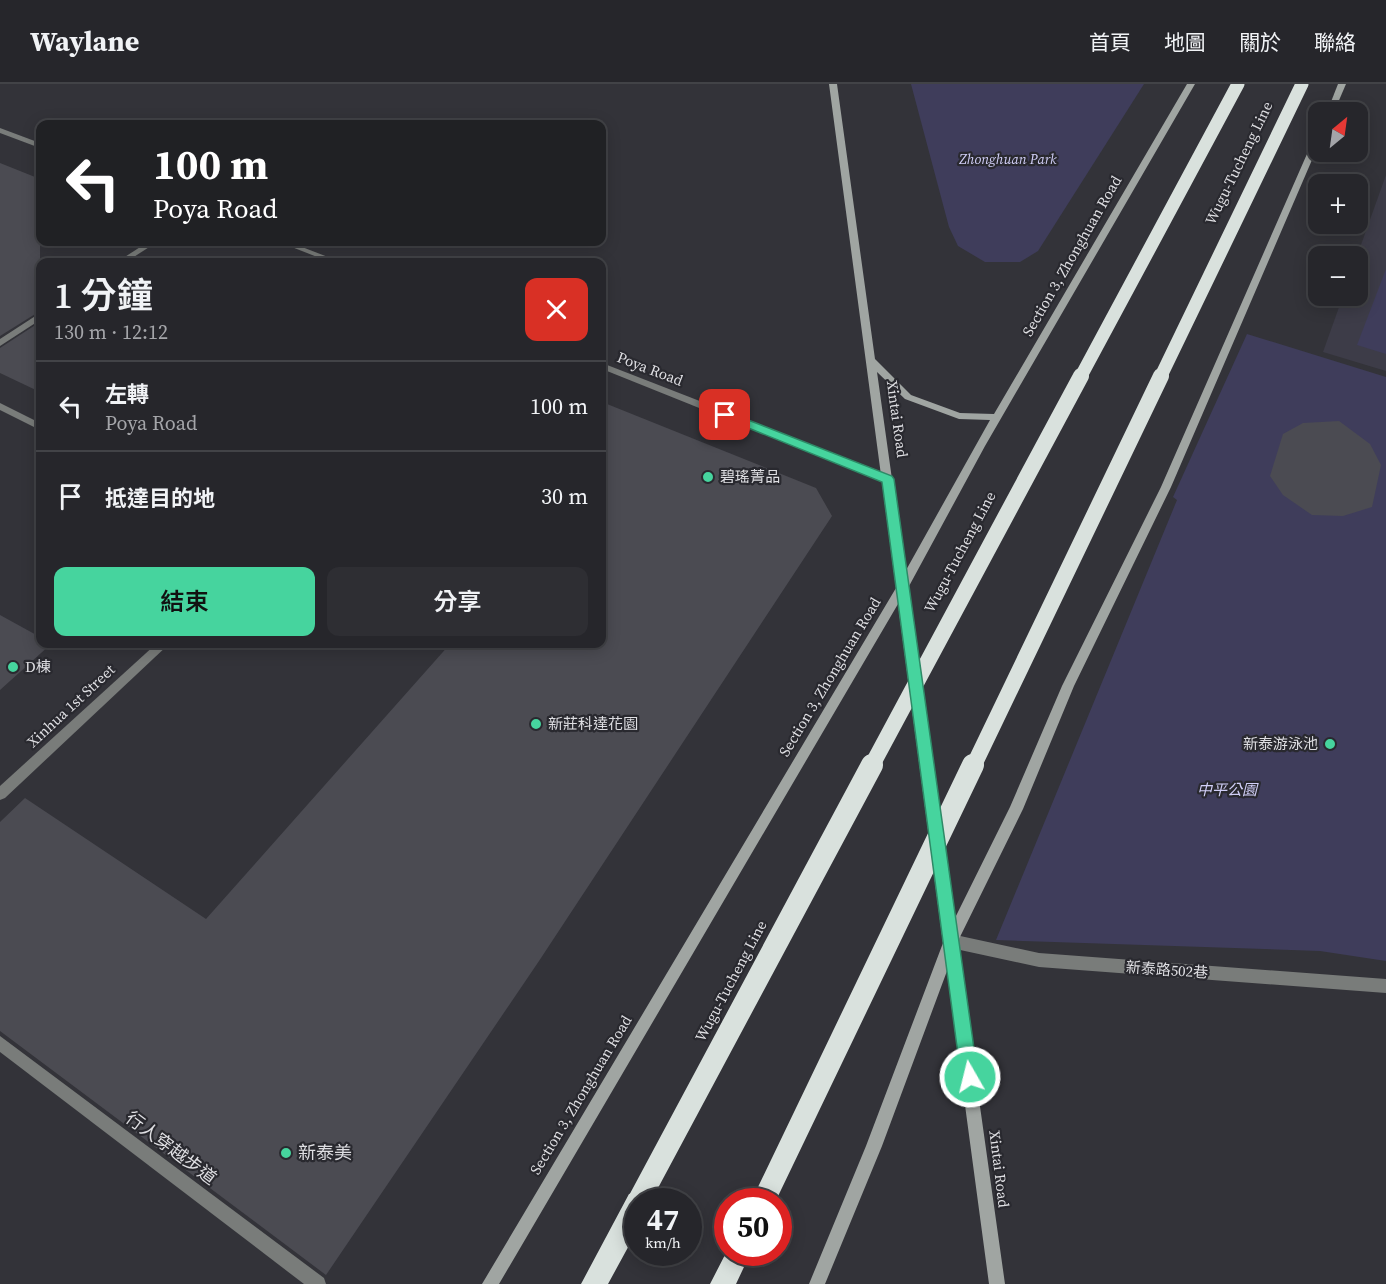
<!DOCTYPE html>
<html lang="zh-TW">
<head>
<meta charset="utf-8">
<style>
	:root { --surface:#26262b; --page:#2e2e33; --text:#f1f3f6; --muted:#a4a5a9; --line:#424347; --accent:#46d49e }
	body { margin:0; font-family:"Source Serif 4","Noto Sans TC",serif; background:var(--page); color:var(--text); height:100vh; display:flex; flex-direction:column; font-size:22px; white-space:nowrap }
	* { box-sizing:border-box; margin:0 }
	p { font-size:20px; color:var(--muted) }
	.icon { flex:none; width:33px; height:33px; fill:none; stroke:currentColor; stroke-width:2; stroke-linecap:round; stroke-linejoin:round }
	.map { position:relative; flex:1; overflow:hidden }
	.side { position:absolute; left:36px; top:174px; width:570px; height:390px; display:flex; flex-direction:column; background:var(--surface); border-radius:12px; box-shadow:0 3px 15px #0003,0 0 0 2px var(--line) }
	.side>* { flex:none }
	.banner { position:absolute; left:36px; top:36px; width:570px; height:126px; border-radius:12px; box-shadow:0 3px 15px #0003,0 0 0 2px var(--line); background:#202124; color:#fff; overflow:hidden }
	.needle { width:39px; rotate:29deg }
	.tools { position:absolute; left:1308px; top:18px; display:grid; gap:12px }
	.tools a { display:grid; place-items:center; width:60px; height:60px; border-radius:12px; background:var(--surface); box-shadow:0 3px 15px #0003,0 0 0 2px var(--line); font-size:30px }
	.speed { position:absolute; left:624px; top:1104px; display:flex; gap:12px; font-size:30px; font-weight:700; text-align:center }
	.speed>* { display:grid; place-content:center; width:78px; height:78px; border-radius:50%; background:var(--surface); box-shadow:0 3px 15px #0003,0 0 0 2px var(--line); line-height:1 }
	.speed small { font-size:15px; font-weight:400 }
	.speed .limit { border:9px solid #d22; background:#fff; color:#111 }
	.pin { position:absolute; display:grid; place-items:center; width:51px; height:51px; color:#fff; margin:-26px; border-radius:12px; box-shadow:0 3px 9px #0006 }
	.me { position:absolute; width:66px; margin:-33px; rotate:352deg; stroke-linejoin:round; filter:drop-shadow(0 0 4px #0008) }
	.turn { display:flex; align-items:center; gap:21px; height:126px; padding:0 18px; font-size:27px }
	.turn .icon { width:78px; height:78px; stroke-width:2.5 }
	.turn b { display:block; font-size:42px; line-height:51px }
	.round { display:grid; place-items:center; flex:none; width:63px; height:63px; border-radius:12px; background:var(--page) }
	.summary { display:flex; align-items:center; justify-content:space-between; height:102px; padding:0 18px }
	h1 { font-size:36px; font-weight:600; line-height:45px }
	.button { display:flex; gap:12px; margin-top:auto; padding:12px 18px }
	.button a { flex:1; height:69px; border-radius:12px; background:var(--accent); color:#111; font-size:24px; font-weight:600; line-height:69px; text-align:center }
	.button a+a { background:var(--page); color:var(--text) }
	ul { padding:0; list-style:none }
	li { display:flex; align-items:center; gap:18px; height:90px; padding:0 18px; border-top:2px solid var(--line) }
	li div { flex:1 }
	li b { display:block; font-size:22px }
	li em { font-style:normal }
	header { display:flex; align-items:center; gap:36px; box-sizing:border-box; height:84px; padding:0 30px; background:var(--surface); border-bottom:2px solid var(--line) }
	header strong { font-size:28px }
	nav { display:flex; gap:33px; margin-inline-start:auto; font-size:21px }
	.map>svg:first-child { display:block }
</style>
</head>
<body>
<header>
<strong>Waylane</strong>
<nav><a>首頁</a><a>地圖</a><a>關於</a><a>聯絡</a></nav>
</header>
<div class="map">
<svg width="1386" height="1200" viewBox="0 0 1386 1200">
	<rect width="100%" height="100%" fill="#333339"/>
	<polygon fill="#3d3c48" points="1386,91 1386,287 1323,268 1343,212 1358,212 1357,172"/>
	<g fill="#3f3d5b">
		<polygon points="911,0 1144,0 1038,167 1020,178 985,178 958,162 949,143"/>
		<polygon points="1386,185 1386,270 1357,261"/>
		<polygon points="1247,250 1386,293 1386,877 1320,867 996,856 1177,416 1173,413"/>
	</g>
	<g fill="#4b4b52">
		<polygon points="0,79 40,95 40,227 0,252"/>
		<polygon points="40,238 40,308 0,289 0,264"/>
		<polygon points="602,318 816,404 832,432 539,877 326,1191 0,947 0,738 25,714 206,835 450,560 602,560"/>
		<polygon points="1339,337 1370,360 1381,381 1372,423 1343,432 1312,431 1283,411 1270,392 1283,350 1303,339"/>
		<polygon points="0,531 40,553 40,560 51,560 0,606"/>
	</g>
	<g fill="none" stroke-linecap="round" stroke-linejoin="round">
		<polygon fill="#797c7a" fill-rule="evenodd" points="951,850 1039,869 1386,895 1386,909 1039,883 951,864 946,862 944,857 946,852"/>
		<g fill="#797c7a" fill-rule="evenodd">
			<polygon points="0,44 40,59 40,64 0,49"/>
			<polygon points="148,158 157,158 126,178 117,178"/>
			<polygon points="279,158 289,158 341,178 330,178"/>
			<polygon points="40,229 40,236 0,262 0,255"/>
			<polygon points="602,279 892,392 893,395 892,398 884,398 602,285"/>
			<polygon points="0,319 40,339 40,346 0,326"/>
			<polygon points="156,560 169,560 5,714 0,716 0,702"/>
			<polygon points="0,952 324,1194 326,1200 304,1200 0,968"/>
		</g>
		<g fill="#a0a5a2" fill-rule="evenodd">
			<path d="M829,0H837L875,275L911,311L960,329L994,330L1187,0H1195L985,362L908,504L954,836L1010,723L1062,602L1161,403L1314,54L1318,52V62L1171,403L1074,602L1023,725L957,859L1005,1200H989L947,887L882,1062L825,1200H809L866,1062L943,859L898,520L499,1200H482L896,504ZM877,288L905,315L959,335L990,336L905,488Z"/>
			<polygon points="1338,0 1346,0 1334,28 1327,28"/>
		</g>
		<g fill="#d9e1dd" fill-rule="evenodd">
			<polygon points="638,1107 647,1110 650,1118 638,1118 638,1145 608,1200 581,1200 629,1110"/>
			<polygon points="728,1165 728,1168 751,1168 736,1200 710,1200"/>
		</g>
		<g stroke="#d9e1dd" stroke-width="13">
			<polyline points="1080,294 1238,0"/>
			<polyline points="1160,294 1302,0"/>
		</g>
		<g stroke="#d9e1dd" stroke-width="16">
			<polyline points="871,683 1081,292"/>
			<polyline points="973,683 1161,292"/>
		</g>
		<g stroke="#d9e1dd" stroke-width="22">
			<polyline points="638,1118 872,681"/>
			<polyline points="763,1118 973,681"/>
		</g>
	</g>
	<polygon fill="#46d49e" stroke="#2e8a67" stroke-width="1.5" points="725,327 892,392 894,395 978,993 976,999 970,1001 964,999 961,993 882,398 721,333 719,331"/>
	<g fill="#46d49e" stroke="#29292f" stroke-width="2">
		<circle cx="708" cy="393" r="6"/>
		<circle cx="13" cy="583" r="6"/>
		<circle cx="536" cy="640" r="6"/>
		<circle cx="1330" cy="660" r="6"/>
		<circle cx="286" cy="1069" r="6"/>
	</g>
	<g text-anchor="middle" stroke-width="4.5" stroke-linejoin="round" paint-order="stroke">
		<g font-size="14" font-style="italic" fill="#d1cff7" stroke="#29292f">
			<text x="1008" y="80">Zhonghuan Park</text>
		</g>
		<g font-size="15" fill="#dedee2" stroke="#29292f">
			<text transform="translate(1239 79) rotate(-64)" y="5">Wugu-Tucheng Line</text>
			<text transform="translate(1072 172) rotate(-60)" y="5">Section 3, Zhonghuan Road</text>
			<text transform="translate(650 285) rotate(21)" y="5">Poya Road</text>
			<text transform="translate(897 335) rotate(82)" y="5">Xintai Road</text>
			<text transform="translate(960 468) rotate(-62)" y="5">Wugu-Tucheng Line</text>
			<text transform="translate(830 593) rotate(-59)" y="5">Section 3, Zhonghuan Road</text>
			<text transform="translate(71 622) rotate(-43)" y="5">Xinhua 1st Street</text>
			<text transform="translate(1167 886) rotate(4)" y="5">新泰路502巷</text>
			<text transform="translate(731 897) rotate(-62)" y="5">Wugu-Tucheng Line</text>
			<text transform="translate(581 1011) rotate(-59)" y="5">Section 3, Zhonghuan Road</text>
			<text transform="translate(999 1085) rotate(83)" y="5">Xintai Road</text>
		</g>
		<g font-size="15" fill="#dedee2" stroke="#29292f" text-anchor="start">
			<text x="720" y="398">碧瑤菁品</text>
			<text x="25" y="588">D棟</text>
			<text x="548" y="645">新莊科達花園</text>
			<text x="1318" y="665" text-anchor="end">新泰游泳池</text>
		</g>
		<g font-size="15" font-style="italic" fill="#d1cff7" stroke="#29292f">
			<text x="1227" y="711">中平公園</text>
		</g>
		<g font-size="18" fill="#dedee2" stroke="#29292f">
			<text transform="translate(171 1064) rotate(37)" y="6">行人穿越步道</text>
		</g>
		<g font-size="18" fill="#dedee2" stroke="#29292f" text-anchor="start">
			<text x="298" y="1075">新泰美</text>
		</g>
	</g>
</svg>
<div class="tools">
<a><svg class="needle" viewBox="-14 -14 28 28"><path d="M0-13l5 13h-10z" fill="#e53935"/><path d="M0 13l5-13h-10z" fill="#a4a5a9"/></svg></a>
<a>+</a>
<a>−</a>
</div>
<div class="speed"><div>47<small>km/h</small></div><div class="limit">50</div></div>
<div class="pin" style="left:725px;top:331px;background:#d93025"><svg class="icon" aria-label="arrive" viewBox="0 0 24 24"><path d="M6 21V4h12l-3 4 3 4H6"/></svg></div>
<svg class="me" style="left:970px;top:993px" viewBox="-20 -20 40 40"><circle r="17" fill="#46d49e" stroke="#fff" stroke-width="3"/><path d="M0-11L8 9 0 5-8 9z" fill="#fff"/></svg>
<div class="banner">
<div class="turn"><svg class="icon" aria-label="left" viewBox="0 0 24 24"><path d="M17 20v-9H6M10 6l-5 5 5 5"/></svg><div><b>100 m</b>Poya Road</div></div>
</div>
<section class="side">
<div class="summary"><div><h1>1 分鐘</h1><p>130 m · 12:12</p></div><a class="round" style="background:#d93025;color:#fff"><svg class="icon" aria-label="close" viewBox="0 0 24 24"><path d="M6 6l12 12M18 6L6 18"/></svg></a></div>
<ul>
<li><svg class="icon" aria-label="left" viewBox="0 0 24 24"><path d="M17 20v-9H6M10 6l-5 5 5 5"/></svg><div><b>左轉</b><p>Poya Road</p></div><em>100 m</em></li>
<li><svg class="icon" aria-label="arrive" viewBox="0 0 24 24"><path d="M6 21V4h12l-3 4 3 4H6"/></svg><div><b>抵達目的地</b></div><em>30 m</em></li>
</ul>
<div class="button"><a>結束</a><a>分享</a></div>
</section>
</div>
</body>
</html>
